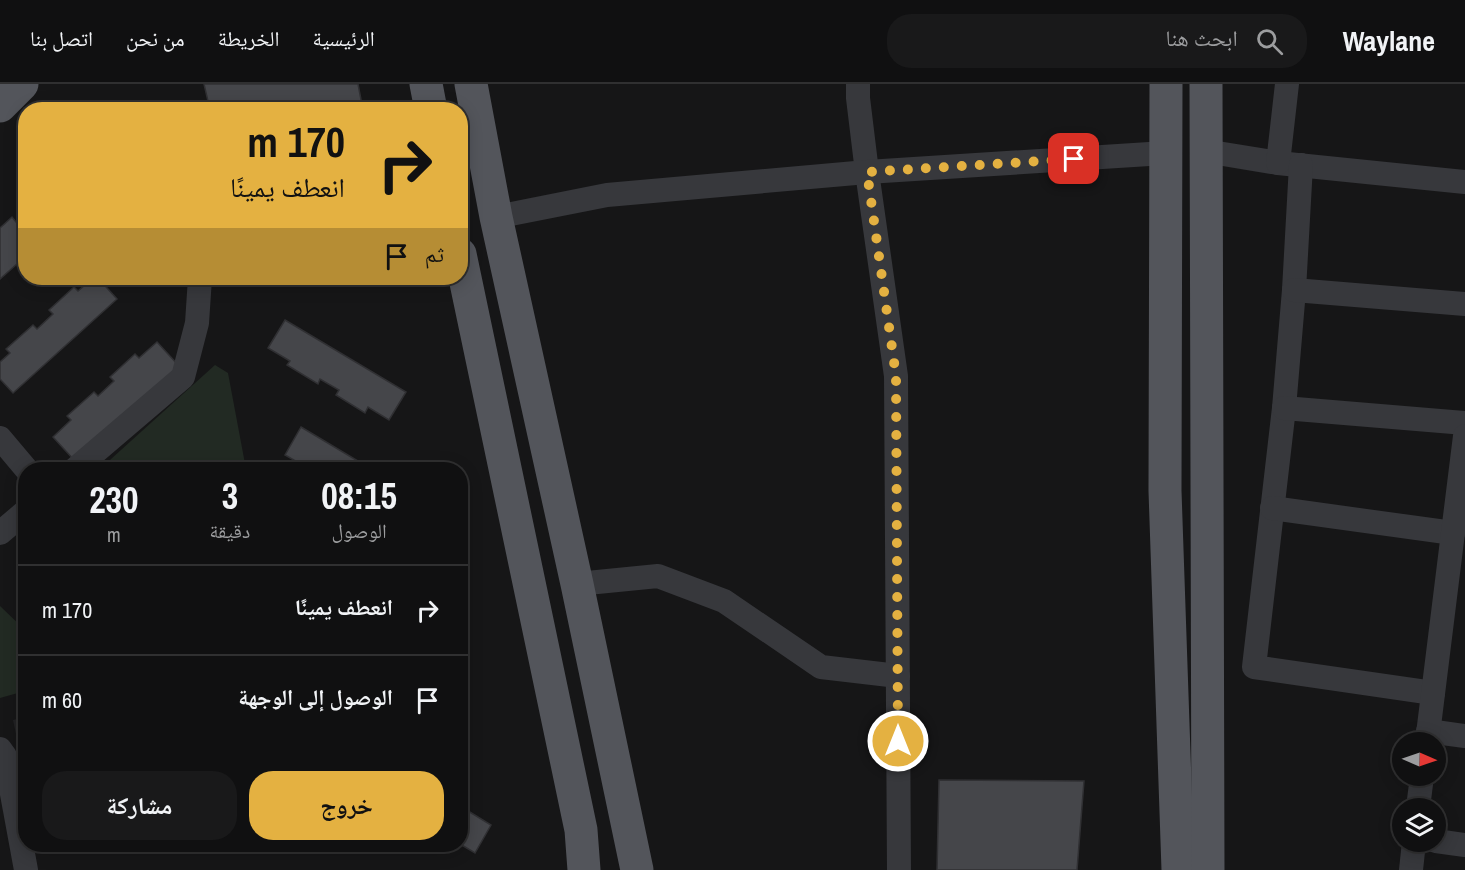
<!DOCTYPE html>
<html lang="ar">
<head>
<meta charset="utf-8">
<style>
	:root { --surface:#101011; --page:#19191a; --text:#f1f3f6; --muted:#9c9d9f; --line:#303031; --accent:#e4b141 }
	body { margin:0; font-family:"Archivo Narrow","Noto Naskh Arabic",sans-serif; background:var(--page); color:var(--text); direction:rtl; height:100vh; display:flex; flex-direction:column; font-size:22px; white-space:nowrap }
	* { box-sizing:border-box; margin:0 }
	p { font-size:20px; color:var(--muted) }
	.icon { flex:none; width:33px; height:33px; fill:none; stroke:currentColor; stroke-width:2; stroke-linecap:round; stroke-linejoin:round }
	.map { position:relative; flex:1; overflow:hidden; direction:ltr }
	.drawer { position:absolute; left:18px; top:378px; width:450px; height:390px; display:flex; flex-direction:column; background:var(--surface); border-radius:24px; box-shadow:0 3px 15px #0003,0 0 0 2px var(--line); direction:rtl }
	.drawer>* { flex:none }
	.top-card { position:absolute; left:18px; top:18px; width:450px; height:183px; border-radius:24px; box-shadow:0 3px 15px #0003,0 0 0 2px var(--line); direction:rtl; background:#e4b141; color:#111; overflow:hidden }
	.needle { width:39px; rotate:92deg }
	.fabs { position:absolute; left:1392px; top:648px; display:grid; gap:12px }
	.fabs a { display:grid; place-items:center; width:54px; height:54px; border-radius:50%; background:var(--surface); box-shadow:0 3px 15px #0003,0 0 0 2px var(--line); font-size:30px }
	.pin { position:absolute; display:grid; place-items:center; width:51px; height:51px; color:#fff; margin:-26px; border-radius:12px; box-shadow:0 3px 9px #0006 }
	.me { position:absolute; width:66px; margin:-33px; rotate:0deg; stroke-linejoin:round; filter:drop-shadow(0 0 4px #0008) }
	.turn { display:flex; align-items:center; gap:21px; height:126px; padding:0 24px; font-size:27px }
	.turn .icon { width:78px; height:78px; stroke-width:2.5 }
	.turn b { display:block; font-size:42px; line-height:51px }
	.then { display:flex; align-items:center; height:57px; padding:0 24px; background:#0003; gap:12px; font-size:22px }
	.eta { display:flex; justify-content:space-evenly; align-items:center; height:102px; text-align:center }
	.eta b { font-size:36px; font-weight:800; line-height:42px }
	.primary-button { display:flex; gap:12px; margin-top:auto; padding:12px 24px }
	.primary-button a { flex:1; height:69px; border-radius:24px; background:var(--accent); color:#111; font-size:24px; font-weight:800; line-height:69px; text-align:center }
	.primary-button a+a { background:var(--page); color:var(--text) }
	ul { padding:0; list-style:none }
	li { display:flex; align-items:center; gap:18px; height:90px; padding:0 24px; border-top:2px solid var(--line) }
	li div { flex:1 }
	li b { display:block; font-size:22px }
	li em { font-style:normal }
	header { display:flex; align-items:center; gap:36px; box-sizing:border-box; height:84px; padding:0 30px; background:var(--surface); border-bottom:2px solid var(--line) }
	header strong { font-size:28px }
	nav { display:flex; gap:33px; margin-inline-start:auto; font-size:21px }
	.search { width:420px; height:54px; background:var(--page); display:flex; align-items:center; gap:15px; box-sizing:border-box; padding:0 21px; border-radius:24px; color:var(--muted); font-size:22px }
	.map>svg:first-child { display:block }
</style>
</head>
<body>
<header>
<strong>Waylane</strong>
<div class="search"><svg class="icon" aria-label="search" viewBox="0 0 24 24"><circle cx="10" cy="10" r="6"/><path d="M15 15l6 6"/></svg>ابحث هنا</div>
<nav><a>الرئيسية</a><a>الخريطة</a><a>من نحن</a><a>اتصل بنا</a></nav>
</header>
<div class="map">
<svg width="1465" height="786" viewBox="0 0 1465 786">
	<rect width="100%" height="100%" fill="#161617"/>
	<g fill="#222224">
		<polygon points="25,633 26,633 25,692 13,636"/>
		<polygon points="323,760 324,767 181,769 85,761"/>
	</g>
	<g fill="#222a23">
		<polygon points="215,281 228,289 246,385 100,385"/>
		<polygon points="0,522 26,547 25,607 0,614"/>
	</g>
	<g fill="#45464a" stroke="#303033" stroke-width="1.5">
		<polygon points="204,0 358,0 363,26 210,26"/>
		<polygon points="26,129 26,172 0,195 0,144 12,133 16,138"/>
		<polygon points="93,194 98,194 117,215 13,309 0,295 0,278 10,269 6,265 33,241 37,245 53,230 49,226 74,203 78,207"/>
		<polygon points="285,236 406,308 389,336 368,323 365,329 336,311 339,306 320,295 318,300 287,281 290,277 268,264"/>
		<polygon points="157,258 179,282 75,377 53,353 71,336 67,332 94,308 98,312 114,297 110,293 135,270 139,274"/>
		<polygon points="301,343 373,386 304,386 306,383 285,371"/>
		<polygon points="460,626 468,630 460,642"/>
		<polygon points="939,696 1084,697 1077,786 937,786"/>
		<polygon points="460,722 491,741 475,769 460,760"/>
		<polygon points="182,760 301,760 301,768"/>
	</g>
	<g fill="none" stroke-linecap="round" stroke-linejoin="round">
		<g stroke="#37383c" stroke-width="24">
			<polyline points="858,0 858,14 867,88 896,292 899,786"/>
			<polyline points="1205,67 1278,79 1465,98"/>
			<polyline points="1278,79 1287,0"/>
			<polyline points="1301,81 1294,206 1284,324 1254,583 1433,609"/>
			<polyline points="496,133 607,111 867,88 1165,69"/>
			<polyline points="1294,206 1465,220"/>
			<polyline points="1284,324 1465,339"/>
			<polyline points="0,354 27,386"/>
			<polyline points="74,386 183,293 197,239 200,194"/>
			<polyline points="1272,424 1453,449"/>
			<polyline points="0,449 26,427"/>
			<polyline points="577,500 658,492 724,517 821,583 898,592"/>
			<polyline points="1428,647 1465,652"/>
			<polyline points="1427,658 1465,352"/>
			<polyline points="0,665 5,672 26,786"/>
			<polyline points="1418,724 1422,692"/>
			<polyline points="1436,757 1465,761"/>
			<polyline points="1411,786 1414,758"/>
		</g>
		<g stroke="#53555b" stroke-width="33">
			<polyline points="426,0 431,26"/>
			<polyline points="471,0 496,133 577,500 637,786"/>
			<polyline points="1166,0 1165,407 1178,786"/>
			<polyline points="1206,0 1208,786"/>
			<polyline points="0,22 22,0"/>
			<polyline points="460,170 581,746 584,786"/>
		</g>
	</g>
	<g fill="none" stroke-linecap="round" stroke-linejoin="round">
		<polyline stroke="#e4b141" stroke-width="10" stroke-dasharray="0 18" points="898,657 896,292 867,88 1074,75"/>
	</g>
</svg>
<div class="fabs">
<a><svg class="needle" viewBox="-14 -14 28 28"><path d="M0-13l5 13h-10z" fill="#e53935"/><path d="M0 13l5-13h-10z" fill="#9c9d9f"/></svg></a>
<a><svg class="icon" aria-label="layers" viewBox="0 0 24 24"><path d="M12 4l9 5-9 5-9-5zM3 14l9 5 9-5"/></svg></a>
</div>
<div class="pin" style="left:1074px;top:75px;background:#d93025"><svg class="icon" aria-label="arrive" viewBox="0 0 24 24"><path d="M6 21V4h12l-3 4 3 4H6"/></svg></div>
<svg class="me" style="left:898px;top:657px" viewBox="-20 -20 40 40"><circle r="17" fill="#e4b141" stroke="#fff" stroke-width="3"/><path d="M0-11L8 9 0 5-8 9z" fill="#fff"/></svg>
<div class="top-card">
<div class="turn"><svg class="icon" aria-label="right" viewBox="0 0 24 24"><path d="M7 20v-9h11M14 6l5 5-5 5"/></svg><div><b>170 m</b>انعطف يمينًا</div></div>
<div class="then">ثم<svg class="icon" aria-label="arrive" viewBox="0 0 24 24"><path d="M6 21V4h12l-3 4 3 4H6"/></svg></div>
</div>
<section class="drawer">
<div class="eta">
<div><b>08:15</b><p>الوصول</p></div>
<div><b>3</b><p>دقيقة</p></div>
<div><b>230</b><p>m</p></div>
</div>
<ul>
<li><svg class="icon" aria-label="right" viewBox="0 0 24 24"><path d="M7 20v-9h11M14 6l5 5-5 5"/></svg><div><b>انعطف يمينًا</b></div><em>170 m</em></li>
<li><svg class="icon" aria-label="arrive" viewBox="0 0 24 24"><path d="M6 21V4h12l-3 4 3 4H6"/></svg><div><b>الوصول إلى الوجهة</b></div><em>60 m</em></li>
</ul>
<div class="primary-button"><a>خروج</a><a>مشاركة</a></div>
</section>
</div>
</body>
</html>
